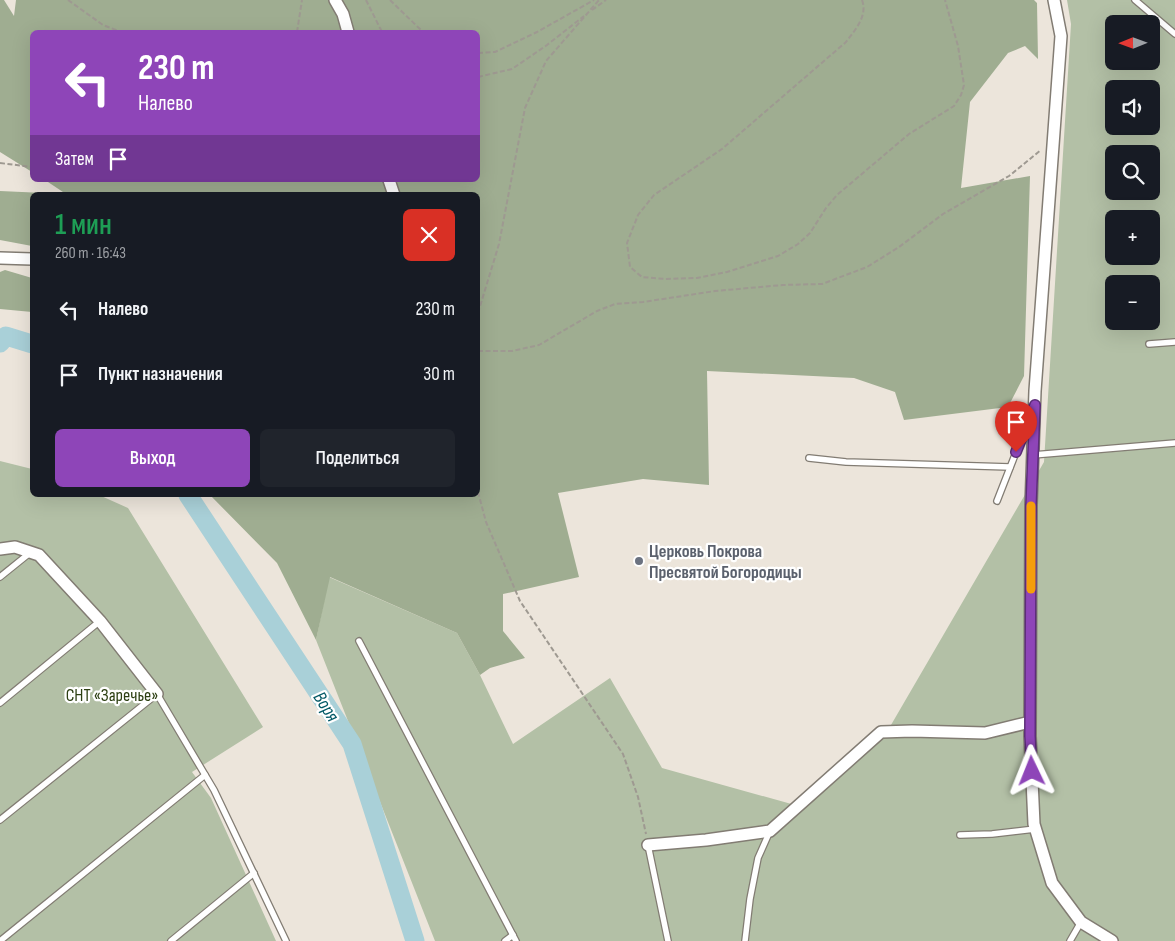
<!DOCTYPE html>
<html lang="ru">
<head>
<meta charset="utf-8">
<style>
	:root { --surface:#171b24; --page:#20242c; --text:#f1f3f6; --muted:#9ea1a6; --accent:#8e45b8 }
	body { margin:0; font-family:"Sofia Sans Condensed",sans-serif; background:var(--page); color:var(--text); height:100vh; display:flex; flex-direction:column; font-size:19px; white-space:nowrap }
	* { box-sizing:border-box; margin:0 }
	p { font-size:16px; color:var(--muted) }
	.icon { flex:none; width:28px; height:28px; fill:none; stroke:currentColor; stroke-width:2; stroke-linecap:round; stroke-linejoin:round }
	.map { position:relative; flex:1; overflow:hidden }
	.panel { position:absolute; left:30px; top:192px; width:450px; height:305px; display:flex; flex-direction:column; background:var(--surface); border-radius:8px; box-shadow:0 5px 20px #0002 }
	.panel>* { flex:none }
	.guide { position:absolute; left:30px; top:30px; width:450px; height:152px; border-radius:8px; box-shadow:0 5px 20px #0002; background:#8e45b8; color:#fff; overflow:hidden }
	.needle { width:32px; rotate:269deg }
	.controls { position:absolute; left:1105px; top:15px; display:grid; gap:10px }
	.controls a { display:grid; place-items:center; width:55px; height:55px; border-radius:8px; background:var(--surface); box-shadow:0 5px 20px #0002; font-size:25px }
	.pin { position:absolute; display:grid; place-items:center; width:42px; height:42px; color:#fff; margin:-51px -21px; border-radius:50% 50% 50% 0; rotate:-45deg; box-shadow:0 0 5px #0007 }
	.pin .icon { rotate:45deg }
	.me { position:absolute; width:55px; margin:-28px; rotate:358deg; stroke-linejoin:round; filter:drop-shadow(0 0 4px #0008) }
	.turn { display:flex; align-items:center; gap:18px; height:105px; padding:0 25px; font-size:22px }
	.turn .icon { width:65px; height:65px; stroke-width:2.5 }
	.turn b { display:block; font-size:35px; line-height:42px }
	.then { display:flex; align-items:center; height:48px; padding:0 25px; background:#0003; gap:10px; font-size:19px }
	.round { display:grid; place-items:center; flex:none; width:52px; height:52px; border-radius:8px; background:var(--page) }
	.head { display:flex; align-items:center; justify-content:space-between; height:85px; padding:0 25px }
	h1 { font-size:30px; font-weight:600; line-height:38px; color:#1e9e55 }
	.cta { display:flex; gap:10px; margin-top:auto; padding:10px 25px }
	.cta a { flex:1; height:58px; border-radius:8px; background:var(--accent); color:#fff; font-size:20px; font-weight:600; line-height:58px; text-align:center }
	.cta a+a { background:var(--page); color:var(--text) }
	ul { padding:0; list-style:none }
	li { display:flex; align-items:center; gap:15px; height:65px; padding:0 25px }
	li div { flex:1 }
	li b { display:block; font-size:19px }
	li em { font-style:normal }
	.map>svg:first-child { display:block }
</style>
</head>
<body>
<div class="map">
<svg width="1175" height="941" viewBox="0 0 1175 941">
	<rect width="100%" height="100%" fill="#ece5db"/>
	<g fill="#b3c0a6" fill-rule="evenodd">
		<path d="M1067,0H1175V941H435L316,640L329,577L457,633L480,675L513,744L610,678L662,768L795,805L884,737L1044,462L1071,24ZM1114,24H1151V61H1114ZM1114,89H1151V126H1114ZM1114,154H1151V191H1114ZM1114,219H1151V256H1114ZM1114,284H1151V321H1114Z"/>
		<polygon points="0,461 32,469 32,495 99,495 128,508 263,727 192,772 211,798 276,941 0,941"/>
	</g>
	<g fill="#9fad91">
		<polygon points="0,0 4,0 14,16 16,0 1034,0 1037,3 1038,59 1025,46 1008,53 970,102 961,188 1030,176 1024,376 1008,407 904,420 895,392 854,378 707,371 709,485 643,479 558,493 579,577 503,594 503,631 525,658 490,668 480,675 457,633 330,577 316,640 277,563 210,495 478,495 478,195 32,195 32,246 0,240 0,191 66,194 45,180 478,180 478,32 32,32 32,172 0,152"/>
		<polygon points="5,270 32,278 32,312 0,309 0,272"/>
	</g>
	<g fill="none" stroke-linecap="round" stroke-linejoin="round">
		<g stroke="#a9d0d8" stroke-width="19">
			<polyline points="0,343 6,336 32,344"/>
			<polyline points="188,495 352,744 415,941"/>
		</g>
		<g stroke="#827c73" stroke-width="8">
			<g id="service">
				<polyline points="1135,0 1175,34"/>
				<polyline points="1149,344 1175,342"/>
				<polyline points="1033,455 1175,443"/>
				<polyline points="809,458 846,462 1010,467"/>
				<polyline points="997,501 1031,414"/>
				<polyline points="0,577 31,552"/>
				<polyline points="359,641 516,941"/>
				<polyline points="0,703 100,621"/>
				<polyline points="0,820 157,694 214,790 286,941"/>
				<polyline points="960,835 992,834 1035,829"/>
				<polyline points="648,845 668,941"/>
				<polyline points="0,941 205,775"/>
				<polyline points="171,941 254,873"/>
				<polyline points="505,941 513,935"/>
				<polyline points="745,941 750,899 758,858 770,831"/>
				<polyline points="1070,941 1081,922"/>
			</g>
		</g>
		<g stroke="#827c73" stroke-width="14">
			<g id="minor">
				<polyline points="335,0 343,14 348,32"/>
				<polyline points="1054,0 1061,36 1035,391 1031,505 1030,736 1034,824 1052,883 1081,922 1112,941"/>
				<polyline points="389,180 394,195"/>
				<polyline points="0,258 32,259"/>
				<polyline points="0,549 15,547 39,555 100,621 157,694"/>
				<polyline points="648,845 706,840 770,831 881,732 912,731 985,733 1030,722"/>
			</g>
		</g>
		<g stroke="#9e9991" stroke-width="2" stroke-dasharray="5 2.5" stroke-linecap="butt">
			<polyline points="68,0 103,25 121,32"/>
			<polyline points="366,0 382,32"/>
			<polyline points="390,0 423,32"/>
			<path d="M862,0C868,16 855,30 846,42L722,149L654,195L638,215L627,243L630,267L642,277L665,279L697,278L727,272L778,256L798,244L810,233L826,208L837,195L909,134L954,106L961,95L964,85L958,46L945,0"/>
			<polyline points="592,10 606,0"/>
			<polyline points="297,32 302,0"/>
			<polyline points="478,53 495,52 537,32 594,0"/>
			<polyline points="478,77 512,69 547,45 584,16"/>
			<polyline points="0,163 32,167"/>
			<polyline points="478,313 499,244 525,108 546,61 599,0"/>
			<polyline points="478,351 512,351 539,345 597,311 615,304 643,302 715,291 783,285 822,284 867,267 899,247 943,214 1009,176 1041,150"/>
			<polyline points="478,492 486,522 520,601 623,754 638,797 646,834"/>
		</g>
		<use href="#service" stroke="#fff" stroke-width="5.5"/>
		<use href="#minor" stroke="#fff" stroke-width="11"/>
	</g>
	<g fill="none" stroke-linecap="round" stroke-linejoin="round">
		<g stroke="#5c2d78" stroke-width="12">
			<polyline id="route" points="1016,452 1035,405 1031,505 1030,736 1032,771"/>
		</g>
		<use href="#route" stroke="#8e45b8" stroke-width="9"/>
		<polyline stroke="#f59e0b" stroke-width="9" points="1031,589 1031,506"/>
	</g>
	<circle fill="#6b7280" stroke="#fff" stroke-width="2" cx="639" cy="561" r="5"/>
	<g text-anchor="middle" stroke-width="4.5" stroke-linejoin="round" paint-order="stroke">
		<g font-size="18" font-weight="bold" fill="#5b616d" stroke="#fff" text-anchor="start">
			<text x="649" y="557">Церковь Покрова<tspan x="649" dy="21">Пресвятой Богородицы</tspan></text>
		</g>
		<g font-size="18" fill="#2c3f12" stroke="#fff">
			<text x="112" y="701">СНТ «Заречье»</text>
		</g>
		<g font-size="19" font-style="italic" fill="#035966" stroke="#fff">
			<text transform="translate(327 706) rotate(57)" y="7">Воря</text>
		</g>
	</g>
</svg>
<div class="controls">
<a><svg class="needle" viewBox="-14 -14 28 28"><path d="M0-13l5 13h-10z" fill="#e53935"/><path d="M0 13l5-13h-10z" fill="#9ea1a6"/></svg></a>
<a><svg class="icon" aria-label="sound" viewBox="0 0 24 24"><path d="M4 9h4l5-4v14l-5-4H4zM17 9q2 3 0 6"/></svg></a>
<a><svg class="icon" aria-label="search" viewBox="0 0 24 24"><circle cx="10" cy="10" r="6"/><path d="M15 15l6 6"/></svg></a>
<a>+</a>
<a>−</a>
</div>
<div class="pin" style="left:1016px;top:452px;background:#d93025"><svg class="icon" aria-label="arrive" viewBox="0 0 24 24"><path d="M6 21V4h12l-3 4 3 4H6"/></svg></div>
<svg class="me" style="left:1032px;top:771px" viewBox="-20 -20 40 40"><path d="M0-17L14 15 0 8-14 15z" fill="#8e45b8" stroke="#fff" stroke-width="4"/></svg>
<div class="guide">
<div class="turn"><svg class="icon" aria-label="left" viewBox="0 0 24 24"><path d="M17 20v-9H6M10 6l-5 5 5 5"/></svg><div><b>230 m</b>Налево</div></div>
<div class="then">Затем<svg class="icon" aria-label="arrive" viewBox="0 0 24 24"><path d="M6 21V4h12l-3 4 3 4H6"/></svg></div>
</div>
<section class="panel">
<div class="head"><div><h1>1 мин</h1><p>260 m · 16:43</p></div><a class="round" style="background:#d93025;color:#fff"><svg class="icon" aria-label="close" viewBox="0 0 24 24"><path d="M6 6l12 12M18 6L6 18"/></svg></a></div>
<ul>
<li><svg class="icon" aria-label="left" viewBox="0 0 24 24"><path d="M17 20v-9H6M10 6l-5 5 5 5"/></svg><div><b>Налево</b></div><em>230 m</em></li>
<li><svg class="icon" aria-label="arrive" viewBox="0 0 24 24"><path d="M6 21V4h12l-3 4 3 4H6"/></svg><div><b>Пункт назначения</b></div><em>30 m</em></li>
</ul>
<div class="cta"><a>Выход</a><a>Поделиться</a></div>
</section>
</div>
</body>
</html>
